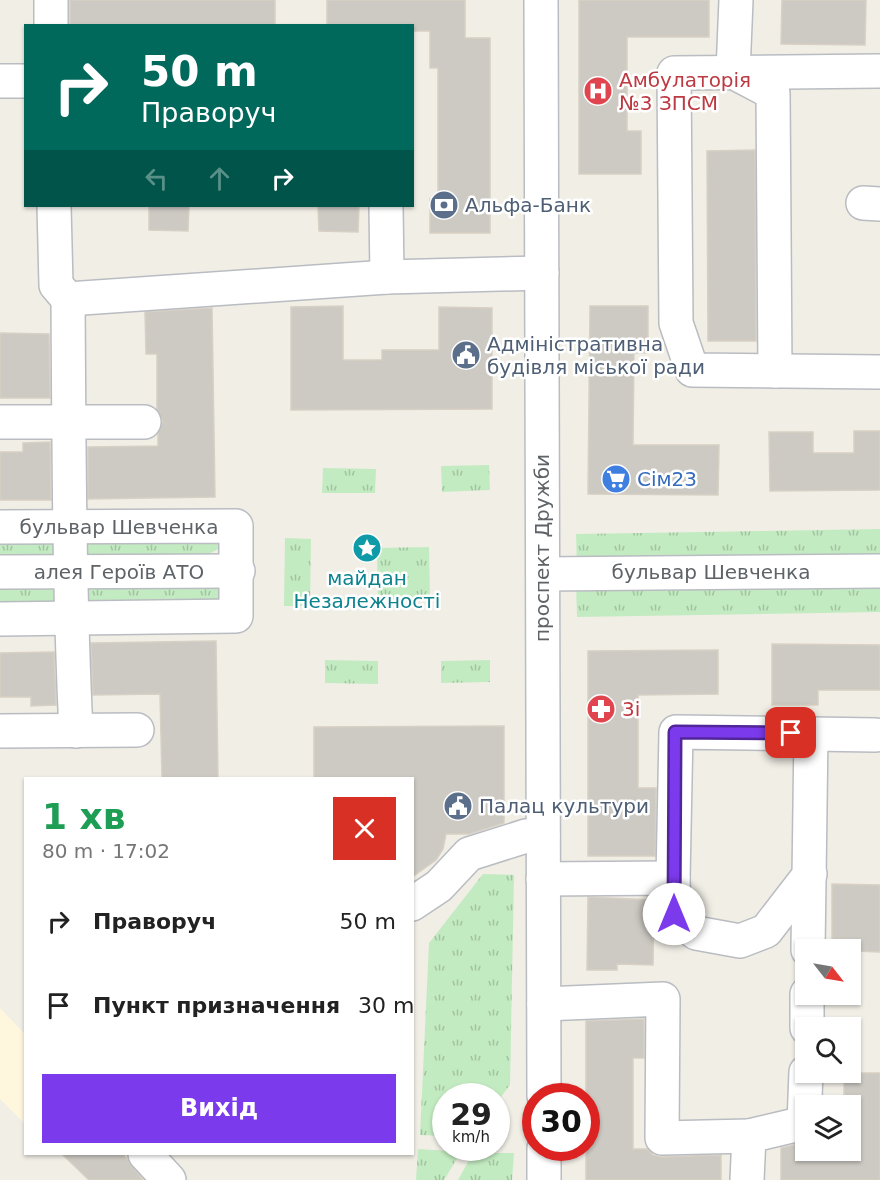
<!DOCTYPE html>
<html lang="uk">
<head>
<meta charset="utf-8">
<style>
	:root { --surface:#fff; --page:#f6f6f6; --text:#222; --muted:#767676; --accent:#7c3aed }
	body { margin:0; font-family:"DejaVu Sans",sans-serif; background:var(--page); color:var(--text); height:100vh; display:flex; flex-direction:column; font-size:22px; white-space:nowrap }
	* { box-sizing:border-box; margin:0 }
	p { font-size:20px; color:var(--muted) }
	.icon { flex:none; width:33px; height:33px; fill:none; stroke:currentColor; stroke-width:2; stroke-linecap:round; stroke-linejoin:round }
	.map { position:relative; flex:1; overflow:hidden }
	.drawer { position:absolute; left:24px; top:777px; width:390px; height:378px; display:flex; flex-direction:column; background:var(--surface); border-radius:0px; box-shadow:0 2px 4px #0004 }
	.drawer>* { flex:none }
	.banner { position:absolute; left:24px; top:24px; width:390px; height:183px; border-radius:0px; box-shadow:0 2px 4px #0004; background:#00695c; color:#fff; overflow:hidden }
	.needle { width:39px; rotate:121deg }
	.fabs { position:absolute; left:795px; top:939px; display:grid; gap:12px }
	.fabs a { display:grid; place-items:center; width:66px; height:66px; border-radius:0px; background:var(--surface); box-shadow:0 2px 4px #0004; font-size:30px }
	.speed { position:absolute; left:432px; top:1083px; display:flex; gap:12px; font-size:30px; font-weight:700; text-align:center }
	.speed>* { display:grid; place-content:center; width:78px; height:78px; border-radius:50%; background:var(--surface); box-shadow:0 2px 4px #0004; line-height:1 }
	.speed small { font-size:15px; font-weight:400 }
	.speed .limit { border:9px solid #d22; background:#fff; color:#111 }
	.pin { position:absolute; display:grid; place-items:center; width:51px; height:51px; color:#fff; margin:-26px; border-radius:12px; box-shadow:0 3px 9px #0006 }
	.me { position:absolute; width:66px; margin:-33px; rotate:0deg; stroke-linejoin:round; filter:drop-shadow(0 0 4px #0008) }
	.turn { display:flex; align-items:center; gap:21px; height:126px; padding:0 18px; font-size:27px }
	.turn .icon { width:78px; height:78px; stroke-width:2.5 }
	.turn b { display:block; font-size:42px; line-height:51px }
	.lanes { display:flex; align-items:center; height:57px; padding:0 18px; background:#0003; justify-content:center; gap:30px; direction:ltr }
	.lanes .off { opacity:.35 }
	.round { display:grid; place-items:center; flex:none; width:63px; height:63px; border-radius:0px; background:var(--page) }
	.overview { display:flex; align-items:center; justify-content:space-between; height:102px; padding:0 18px }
	h1 { font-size:36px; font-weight:800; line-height:45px; color:#1e9e55 }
	.cta { display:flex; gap:12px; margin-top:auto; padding:12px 18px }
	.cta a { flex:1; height:69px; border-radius:0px; background:var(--accent); color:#fff; font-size:24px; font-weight:800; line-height:69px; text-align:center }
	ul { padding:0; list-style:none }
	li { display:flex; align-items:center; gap:18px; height:84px; padding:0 18px }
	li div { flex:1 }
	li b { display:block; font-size:22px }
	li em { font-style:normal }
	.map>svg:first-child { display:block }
</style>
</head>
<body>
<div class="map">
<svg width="880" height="1180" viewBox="0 0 880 1180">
	<defs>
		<pattern id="grass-tufts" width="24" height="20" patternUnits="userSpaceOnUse" patternTransform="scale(1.5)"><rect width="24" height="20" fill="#c3ebc1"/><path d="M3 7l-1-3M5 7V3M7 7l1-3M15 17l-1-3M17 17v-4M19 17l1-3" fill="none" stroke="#a2c2a1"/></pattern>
	</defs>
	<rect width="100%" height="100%" fill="#f1eee6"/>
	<polygon fill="#fff6de" points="0,1008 25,1034 25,1124 0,1099"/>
	<g fill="url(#grass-tufts)">
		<polygon points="489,465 490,490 442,492 441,466"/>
		<polygon points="323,468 376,469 375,493 322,493"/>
		<polygon points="880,529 880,564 577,569 576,534"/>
		<polygon points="230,538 230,543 195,561 83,562 83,539"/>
		<polygon points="285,538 311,539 310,606 284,606"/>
		<polygon points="61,540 61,562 0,562 0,541"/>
		<polygon points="429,547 430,598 378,599 377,548"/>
		<polygon points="880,577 880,612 577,617 576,582"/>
		<polygon points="229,582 229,605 82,606 82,583"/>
		<polygon points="0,587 60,587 60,608 0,609"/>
		<polygon points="325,660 378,661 378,684 325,683"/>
		<polygon points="490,660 490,682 441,683 441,661"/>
		<polygon points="483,874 514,875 510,1085 497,1102 496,1096 446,1096 445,1136 420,1135 429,943"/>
		<polygon points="418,1149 461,1152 444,1180 416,1180"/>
		<polygon points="473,1153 514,1153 512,1180 458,1180"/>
	</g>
	<g fill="#cdc9c3" stroke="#d7d0c4" stroke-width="1.5">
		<rect x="70" y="0" width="205" height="26"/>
		<polygon points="327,0 465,0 465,38 490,38 490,233 430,233 430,199 438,199 438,68 430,68 430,31 412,31 412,26 327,26"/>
		<polygon points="579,0 709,0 709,37 627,37 627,131 641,131 641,174 579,174"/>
		<polygon points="782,0 866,0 865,45 781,44"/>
		<polygon points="755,150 756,341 708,341 707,151"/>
		<polygon points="149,206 189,206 188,231 149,230"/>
		<polygon points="318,206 359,206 358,232 319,231"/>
		<polygon points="343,306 343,360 382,360 382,350 439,350 439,307 492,308 492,409 291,410 291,307"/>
		<polygon points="590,306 648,306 648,353 634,353 633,445 719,445 718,495 588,494"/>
		<polygon points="212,308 215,497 88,499 88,447 158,446 158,434 163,421 157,410 157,354 146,354 145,312"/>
		<polygon points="0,333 49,334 50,398 0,398"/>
		<polygon points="854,431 880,431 880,490 770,491 769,432 813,432 813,453 854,453"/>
		<polygon points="50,442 51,500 0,500 0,452 23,452 23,443"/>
		<polygon points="216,641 218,778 162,778 160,694 93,695 91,643"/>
		<polygon points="772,644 880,645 880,690 818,690 818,705 772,705"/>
		<polygon points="718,650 718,694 638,695 638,788 656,788 655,856 588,856 588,651"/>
		<polygon points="54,652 56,705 31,706 31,697 0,697 0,653"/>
		<polygon points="504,726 504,823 469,834 446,834 443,849 436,860 412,877 412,778 314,778 314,727"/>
		<polygon points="832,884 880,885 880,952 832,950"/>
		<polygon points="588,897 654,900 653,965 617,964 617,970 587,970"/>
		<polygon points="644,1019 644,1058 633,1058 633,1149 647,1149 653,1155 662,1157 721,1155 721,1180 586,1180 586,1021"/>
		<polygon points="844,1073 880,1073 880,1180 781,1180 781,1148 806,1142 806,1150 850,1150 850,1106 844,1106"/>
		<polygon points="62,1154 123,1154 143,1180 89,1180"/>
	</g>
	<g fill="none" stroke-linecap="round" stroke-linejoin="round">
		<g stroke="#b9bcc1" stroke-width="36">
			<g id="minor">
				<polyline points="51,0 51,26"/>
				<polyline points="541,0 544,1096"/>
				<polyline points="736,0 733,72 773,93 775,371"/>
				<polyline points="880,71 674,73 676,323 692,370 880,372"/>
				<polyline points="0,81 26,81"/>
				<polyline points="863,203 880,204"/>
				<polyline points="54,206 56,285 68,299 387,277 542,273"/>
				<polyline points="386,206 387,277"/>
				<path d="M68,299C69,443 69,587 76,731"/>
				<polyline points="0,422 144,422"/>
				<polyline points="0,527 236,526 236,616 0,619"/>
				<polyline points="0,572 238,571"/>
				<polyline points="543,574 880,571"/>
				<polyline points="0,731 137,730"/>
				<polyline points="673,878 676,732 876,735"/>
				<polyline points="543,879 673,878 674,914 696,933 740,941 766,931 810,874"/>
				<polyline points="412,904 439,886 469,854 526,836 543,835"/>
				<polyline points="808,950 811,734"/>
				<polyline points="544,1004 663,999 662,1138 749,1136 747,1180"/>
				<polyline points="807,1028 807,994"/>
				<polyline points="749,1136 804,1123 806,1072"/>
				<polyline points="544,1148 544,1180"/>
				<polyline points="145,1154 169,1180"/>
			</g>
		</g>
		<use href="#minor" stroke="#fff" stroke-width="33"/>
	</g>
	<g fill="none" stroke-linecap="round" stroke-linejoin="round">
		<g stroke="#51269a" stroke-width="15">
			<polyline id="route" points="674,914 675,732 791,733"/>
		</g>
		<use href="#route" stroke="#7c3aed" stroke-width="10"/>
	</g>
	<defs>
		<g id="hospital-disc" transform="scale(1.5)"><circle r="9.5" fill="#e0444e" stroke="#fff"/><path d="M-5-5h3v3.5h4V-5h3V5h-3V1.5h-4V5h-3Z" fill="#fff"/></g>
		<g id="bank-disc" transform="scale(1.5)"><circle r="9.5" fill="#5c6f8a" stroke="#fff"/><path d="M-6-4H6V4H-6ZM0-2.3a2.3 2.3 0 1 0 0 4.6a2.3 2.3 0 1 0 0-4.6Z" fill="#fff"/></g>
		<g id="civic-disc" transform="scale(1.5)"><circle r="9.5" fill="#5c6f8a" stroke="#fff"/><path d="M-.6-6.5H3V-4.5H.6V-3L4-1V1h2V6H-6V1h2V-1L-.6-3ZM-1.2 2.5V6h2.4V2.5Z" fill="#fff"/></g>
		<g id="supermarket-disc" transform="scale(1.5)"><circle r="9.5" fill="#3f7fe0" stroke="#fff"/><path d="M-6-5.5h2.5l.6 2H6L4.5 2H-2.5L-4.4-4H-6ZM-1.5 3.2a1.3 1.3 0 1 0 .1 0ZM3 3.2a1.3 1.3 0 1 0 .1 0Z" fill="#fff"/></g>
		<g id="sight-disc" transform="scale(1.5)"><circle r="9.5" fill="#0f9aa8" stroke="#fff"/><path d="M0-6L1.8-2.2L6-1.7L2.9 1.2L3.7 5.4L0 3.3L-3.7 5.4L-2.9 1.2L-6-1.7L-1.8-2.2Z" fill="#fff"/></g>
		<g id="pharmacy-disc" transform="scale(1.5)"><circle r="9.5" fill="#e0444e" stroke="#fff"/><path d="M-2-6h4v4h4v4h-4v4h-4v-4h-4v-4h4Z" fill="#fff"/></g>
	</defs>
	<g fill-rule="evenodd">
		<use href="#hospital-disc" x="598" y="91"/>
		<use href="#bank-disc" x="444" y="205"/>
		<use href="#civic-disc" x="466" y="355"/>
		<use href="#supermarket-disc" x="616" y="479"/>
		<use href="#sight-disc" x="367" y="548"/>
		<use href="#pharmacy-disc" x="601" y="709"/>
		<use href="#civic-disc" x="458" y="806"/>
	</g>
	<g text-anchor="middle" stroke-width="5" stroke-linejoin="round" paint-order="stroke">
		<g font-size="20" fill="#be3a42" stroke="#fff" text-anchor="start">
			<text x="619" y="87">Амбулаторія<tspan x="619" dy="23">№3 ЗПСМ</tspan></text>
			<text x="622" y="716">3і</text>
		</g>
		<g font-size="20" fill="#4e5e75" stroke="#fff" text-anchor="start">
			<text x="465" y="212">Альфа-Банк</text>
			<text x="487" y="351">Адміністративна<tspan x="487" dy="23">будівля міської ради</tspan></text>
			<text x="479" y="813">Палац культури</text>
		</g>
		<g font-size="20" fill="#366cbe" stroke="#fff" text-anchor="start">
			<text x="637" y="486">Сім23</text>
		</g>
		<g font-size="20" fill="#5e6368" stroke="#fff">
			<text x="119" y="534">бульвар Шевченка</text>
			<text transform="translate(542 548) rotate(-90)" y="7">проспект Дружби</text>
			<text x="119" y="579">алея Героїв АТО</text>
			<text x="711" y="579">бульвар Шевченка</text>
		</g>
		<g font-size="20" fill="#0d838f" stroke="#fff">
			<text x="367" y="585">майдан<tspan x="367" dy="23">Незалежності</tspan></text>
		</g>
	</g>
</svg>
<div class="fabs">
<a><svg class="needle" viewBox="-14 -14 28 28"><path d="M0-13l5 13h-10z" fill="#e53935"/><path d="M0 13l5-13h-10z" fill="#767676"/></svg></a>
<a><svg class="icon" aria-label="search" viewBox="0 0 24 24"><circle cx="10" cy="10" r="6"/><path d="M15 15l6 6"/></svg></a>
<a><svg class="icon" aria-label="layers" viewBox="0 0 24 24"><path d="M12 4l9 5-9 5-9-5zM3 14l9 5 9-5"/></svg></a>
</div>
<div class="speed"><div>29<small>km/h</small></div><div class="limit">30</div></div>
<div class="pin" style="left:791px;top:733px;background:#d93025"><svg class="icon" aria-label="arrive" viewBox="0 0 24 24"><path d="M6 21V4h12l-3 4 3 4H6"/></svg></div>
<svg class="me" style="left:674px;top:914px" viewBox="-20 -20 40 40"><circle r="19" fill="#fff"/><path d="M0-13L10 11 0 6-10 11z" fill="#7c3aed"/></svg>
<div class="banner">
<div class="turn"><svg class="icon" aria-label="right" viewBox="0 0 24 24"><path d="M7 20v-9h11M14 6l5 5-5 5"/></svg><div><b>50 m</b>Праворуч</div></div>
<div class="lanes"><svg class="icon off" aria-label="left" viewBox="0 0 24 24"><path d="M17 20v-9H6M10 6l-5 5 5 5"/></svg><svg class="icon off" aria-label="ahead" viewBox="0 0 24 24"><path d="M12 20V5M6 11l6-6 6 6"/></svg><svg class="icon" aria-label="right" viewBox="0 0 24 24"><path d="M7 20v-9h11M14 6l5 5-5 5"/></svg></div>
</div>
<section class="drawer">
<div class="overview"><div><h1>1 хв</h1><p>80 m · 17:02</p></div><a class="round" style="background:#d93025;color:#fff"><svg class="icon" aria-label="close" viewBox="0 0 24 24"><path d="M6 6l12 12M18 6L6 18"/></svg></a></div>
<ul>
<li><svg class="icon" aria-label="right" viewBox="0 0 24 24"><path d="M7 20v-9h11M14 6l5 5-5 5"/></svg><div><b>Праворуч</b></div><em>50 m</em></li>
<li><svg class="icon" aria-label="arrive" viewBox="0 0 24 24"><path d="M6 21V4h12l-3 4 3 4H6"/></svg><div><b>Пункт призначення</b></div><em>30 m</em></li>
</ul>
<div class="cta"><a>Вихід</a></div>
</section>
</div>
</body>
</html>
